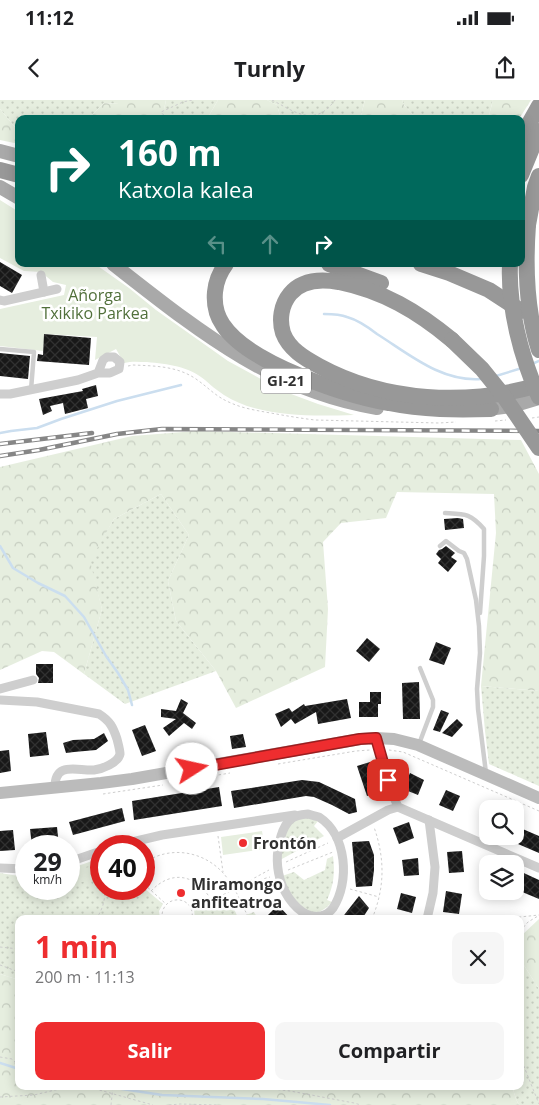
<!DOCTYPE html>
<html lang="es">
<head>
<meta charset="utf-8">
<style>
	:root { --surface:#fff; --page:#f6f6f6; --text:#202124; --muted:#757577; --accent:#ee2d2f }
	body { margin:0; font-family:"Open Sans",sans-serif; background:var(--page); color:var(--text); height:100vh; display:flex; flex-direction:column; font-size:19px; white-space:nowrap }
	* { box-sizing:border-box; margin:0 }
	p { font-size:16px; color:var(--muted) }
	.icon { flex:none; width:28px; height:28px; fill:none; stroke:currentColor; stroke-width:2; stroke-linecap:round; stroke-linejoin:round }
	.map { position:relative; flex:1; overflow:hidden }
	.sheet { position:absolute; left:15px; top:815px; width:509px; height:175px; display:flex; flex-direction:column; background:var(--surface); border-radius:10px; box-shadow:0 2px 12px #0003 }
	.sheet>* { flex:none }
	.banner { position:absolute; left:15px; top:15px; width:510px; height:152px; border-radius:10px; box-shadow:0 2px 12px #0003; background:#00695c; color:#fff; overflow:hidden }
	.fabs { position:absolute; left:479px; top:700px; display:grid; gap:10px }
	.fabs a { display:grid; place-items:center; width:45px; height:45px; border-radius:10px; background:var(--surface); box-shadow:0 2px 12px #0003; font-size:25px }
	.speed { position:absolute; left:15px; top:735px; display:flex; gap:10px; font-size:25px; font-weight:700; text-align:center }
	.speed>* { display:grid; place-content:center; width:65px; height:65px; border-radius:50%; background:var(--surface); box-shadow:0 2px 12px #0003; line-height:1 }
	.speed small { font-size:12px; font-weight:400 }
	.speed .limit { border:8px solid #d22; background:#fff; color:#111 }
	.pin { position:absolute; display:grid; place-items:center; width:42px; height:42px; color:#fff; margin:-21px; border-radius:10px; box-shadow:0 2px 8px #0006 }
	.me { position:absolute; width:55px; margin:-28px; rotate:80deg; stroke-linejoin:round; filter:drop-shadow(0 0 4px #0008) }
	.turn { display:flex; align-items:center; gap:18px; height:105px; padding:0 20px; font-size:22px }
	.turn .icon { width:65px; height:65px; stroke-width:2.5 }
	.turn b { display:block; font-size:35px; line-height:42px }
	.lanes { display:flex; align-items:center; height:48px; padding:0 20px; background:#0003; justify-content:center; gap:25px; direction:ltr }
	.lanes .off { opacity:.35 }
	.round { display:grid; place-items:center; flex:none; width:52px; height:52px; border-radius:10px; background:var(--page) }
	.head { display:flex; align-items:center; justify-content:space-between; height:85px; padding:0 20px }
	h1 { font-size:30px; font-weight:700; line-height:38px; color:var(--accent) }
	.primary-button { display:flex; gap:10px; margin-top:auto; padding:10px 20px }
	.primary-button a { flex:1; height:58px; border-radius:10px; background:var(--accent); color:#fff; font-size:20px; font-weight:700; line-height:58px; text-align:center }
	.primary-button a+a { background:var(--page); color:var(--text) }
	.status { display:flex; justify-content:space-between; align-items:center; height:35px; padding:0 25px; background:var(--surface); direction:ltr }
	.status svg { height:14px; fill:currentColor }
	header { display:flex; justify-content:space-between; align-items:center; height:65px; padding:0 20px; background:var(--surface); font-size:22px; font-weight:700 }
	.map>svg:first-child { display:block }
</style>
</head>
<body>
<div class="status"><b>11:12</b><svg viewBox="0 0 49 12"><path d="M0 12V9h3v3zM5 12V6h3v6zM10 12V3h3v9zM15 12V0h3v12zM26 1h20v11H26zM47 4h2v5h-2z"/></svg></div>
<header><svg class="icon" aria-label="back" viewBox="0 0 24 24"><path d="M15 5l-7 7 7 7"/></svg>Turnly<svg class="icon" aria-label="share" viewBox="0 0 24 24"><path d="M12 15V3M7 8l5-5 5 5M5 13v7h14v-7"/></svg></header>
<div class="map">
<svg width="539" height="1005" viewBox="0 0 539 1005">
	<defs>
		<pattern id="grass-dots" width="8" height="8" patternUnits="userSpaceOnUse" patternTransform="scale(1.25)"><rect width="8" height="8" fill="#e6eedf"/><path d="M2 2h.1M6 6h.1" fill="none" stroke="#c6cdc0" stroke-width="1.8" stroke-linecap="round"/></pattern>
		<pattern id="forest-crowns" width="20" height="18" patternUnits="userSpaceOnUse" patternTransform="scale(1.25)"><rect width="20" height="18" fill="#e6eedf"/><path d="M2 6a3 3 0 1 1 6 0M12 15a3 3 0 1 1 6 0" fill="none" stroke="#c6cdc0"/></pattern>
		<pattern id="building-cross-hatch" width="8" height="8" patternUnits="userSpaceOnUse" patternTransform="scale(1.25)"><rect width="8" height="8" fill="#181818"/><path d="M0 0l8 8M0 8l8-8" fill="none" stroke="#313131"/></pattern>
	</defs>
	<rect width="100%" height="100%" fill="#fff"/>
	<g fill="url(#grass-dots)">
		<polygon points="0,0 118,0 119,4 104,3 88,19 19,19 19,32 0,9"/>
		<polygon points="166,0 218,0 207,19 162,19"/>
		<polygon points="267,0 365,0 360,19 281,19 277,5"/>
		<polygon points="402,0 493,0 488,19 417,19 404,5"/>
		<polygon points="161,394 189,435 168,481 176,521 216,571 125,604 84,574 102,509 89,461 114,419"/>
		<polygon points="481,586 539,591 539,686 489,664 485,631"/>
		<path d="M312,718L318,721L314,726L324,736L280,760C280,750 286,724 296,719C300,718 307,718 312,718Z"/>
		<path d="M333,756C335,772 334,785 327,800L332,802C309,829 290,798 282,776L294,772L304,780L325,770L327,759Z"/>
		<polygon points="101,758 101,789 144,788 163,804 159,811 160,819 19,819 19,880 0,874 0,773 19,776 26,775 26,789 69,789 69,769"/>
		<polygon points="229,797 238,818 254,812 258,819 195,819 194,809"/>
		<polygon points="520,859 539,889 539,1005 519,1005 516,999 512,986 520,986"/>
	</g>
	<g fill="url(#forest-crowns)">
		<polygon points="118,0 166,0 162,19 88,19 104,3 118,4"/>
		<polygon points="218,0 267,0 277,5 281,19 207,19"/>
		<polygon points="365,0 402,0 404,5 417,19 360,19"/>
		<polygon points="493,0 531,0 519,19 488,19"/>
		<polygon points="0,9 19,32 19,44 0,40"/>
		<polygon points="196,331 521,340 539,374 539,591 481,586 496,433 494,394 397,392 386,418 341,423 323,442 328,509 325,567 236,608 216,571 176,521 168,481 189,435 161,394 114,419 90,461 102,509 84,574 54,552 42,551 0,570 0,367 132,336"/>
		<polygon points="539,819 539,889 520,859 520,846 521,836"/>
		<polygon points="0,874 19,880 19,986 512,986 516,999 519,1005 0,1005"/>
	</g>
	<g fill="#e6eedf">
		<path d="M0,100L19,112V164H95L129,188L156,210L228,261L283,291L318,304L354,315C318,316 282,317 247,306C236,302 226,297 217,290C212,287 209,283 205,280C188,266 168,264 147,262C139,262 132,261 124,263L116,249L95,260L97,237L45,234L43,251L0,246V209L64,195L66,185L53,182L41,172L24,171L0,158Z"/>
		<polygon points="262,731 265,749 223,755 221,737"/>
		<polygon points="92,766 96,778 72,785 69,773"/>
	</g>
	<g fill="none" stroke-linecap="round" stroke-linejoin="round">
		<g stroke="#cbdeef" stroke-width="2.5">
			<path d="M324,214C332,214 340,214 347,217C358,220 368,227 377,234C409,254 441,282 481,279"/>
			<polyline points="532,264 539,261"/>
			<polyline points="496,276 522,268"/>
			<polyline points="0,333 11,331 37,328 61,319 117,301 181,285"/>
			<polyline points="0,446 13,468 38,483 65,496 84,517 106,556 118,573 128,590 132,605"/>
			<polyline points="0,963 19,969"/>
			<polyline points="102,986 162,995 263,999 330,1005"/>
		</g>
	</g>
	<g fill="url(#building-cross-hatch)">
		<polygon points="0,162 22,175 12,193 0,186"/>
		<polygon points="44,234 91,238 89,265 37,261 38,254 43,255"/>
		<polygon points="0,253 30,256 28,279 0,276"/>
		<polygon points="96,285 98,296 86,299 88,308 65,314 63,303 50,306 52,311 43,315 39,299 83,291 82,289"/>
		<polygon points="458,418 463,419 464,428 445,430 444,419"/>
		<polygon points="446,446 455,453 451,457 457,461 448,472 438,463 441,459 436,454 439,450 442,449"/>
		<polygon points="367,538 380,549 369,562 356,551"/>
		<polygon points="436,542 451,548 444,565 429,560"/>
		<polygon points="36,564 53,564 53,583 38,583 39,578 36,574"/>
		<polygon points="419,582 420,619 403,619 402,583"/>
		<polygon points="370,592 381,592 381,604 378,604 378,617 359,617 359,602 370,602"/>
		<polygon points="181,599 188,603 183,613 196,623 192,629 184,623 169,636 163,628 176,619 161,617 161,609 176,611"/>
		<polygon points="347,599 351,618 318,624 316,612 295,624 291,619 281,627 275,614 289,608 292,612 304,604 305,606"/>
		<polygon points="441,610 449,613 440,632 433,630"/>
		<polygon points="457,619 463,625 452,637 442,633"/>
		<polygon points="145,625 156,651 142,656 132,630"/>
		<polygon points="46,632 49,655 30,657 28,634"/>
		<polygon points="104,633 108,641 96,650 74,652 66,653 63,643 73,640 94,639"/>
		<polygon points="243,634 246,647 232,649 230,636"/>
		<polygon points="9,650 11,671 0,673 0,651"/>
		<polygon points="370,662 380,691 367,696 357,666"/>
		<polygon points="410,673 424,680 418,695 403,689"/>
		<polygon points="302,680 319,682 355,699 357,712 349,714 332,705 314,697 306,696 234,708 231,691"/>
		<polygon points="219,687 222,706 134,720 132,701"/>
		<polygon points="446,690 460,696 453,711 439,705"/>
		<polygon points="122,708 125,721 73,735 69,722"/>
		<polygon points="409,722 414,738 399,744 393,728"/>
		<polygon points="57,727 59,746 32,746 30,729"/>
		<polygon points="518,727 539,736 539,753 511,741 513,736 515,736 515,733"/>
		<polygon points="13,730 15,750 0,751 0,731"/>
		<polygon points="369,741 374,755 374,770 372,786 356,787 352,742"/>
		<polygon points="462,751 464,772 449,773 447,752"/>
		<polygon points="418,758 419,775 404,776 402,760"/>
		<polygon points="515,769 539,780 539,799 515,789"/>
		<polygon points="446,791 462,794 459,814 443,812"/>
		<polygon points="401,793 416,797 412,813 397,809"/>
		<polygon points="359,796 369,808 362,819 341,819"/>
		<polygon points="278,805 291,819 264,819"/>
	</g>
	<g fill="none" stroke-linecap="round" stroke-linejoin="round">
		<g stroke="#cecece" stroke-width="1" stroke-dasharray="2.5 2.5" stroke-linecap="butt">
			<path d="M272,0C295,12 315,28 335,0"/>
			<polyline points="167,19 161,12 183,2 192,0"/>
			<path d="M128,266L133,265C155,266 177,266 196,279C209,288 216,297 231,303C242,308 254,310 265,312C282,315 298,318 315,320L439,323L456,322"/>
			<polyline points="532,318 539,317"/>
			<polyline points="495,321 506,320"/>
			<polyline points="389,650 403,652 539,711"/>
			<polyline points="278,664 356,651 370,650"/>
			<polyline points="189,680 230,673"/>
			<polyline points="103,694 163,685"/>
			<polyline points="218,736 223,772"/>
			<polyline points="286,762 328,743"/>
			<path d="M144,763C170,745 204,751 224,774C235,787 242,804 249,819"/>
			<polyline points="288,770 333,752"/>
			<polyline points="144,784 166,804"/>
			<polyline points="245,784 270,777"/>
			<polyline points="350,789 379,797"/>
			<path d="M151,791C171,770 195,774 210,798"/>
			<polyline points="191,808 227,793 269,770"/>
			<path d="M96,819C103,809 105,800 105,789"/>
			<path d="M162,819C160,793 196,794 192,819"/>
			<polyline points="244,819 246,815"/>
			<path d="M372,819C385,787 385,759 374,727"/>
			<polyline points="514,819 520,817 539,815"/>
			<polyline points="520,831 528,822 538,816"/>
			<polyline points="0,847 19,849"/>
			<polyline points="0,865 19,872"/>
			<polyline points="520,924 522,935 520,945"/>
			<polyline points="520,946 523,964 539,1004"/>
			<polyline points="0,957 12,959 19,966"/>
			<polyline points="85,986 153,1005"/>
			<polyline points="248,986 290,991 354,1003 361,1005"/>
			<polyline points="0,997 34,995 72,986"/>
			<polyline points="169,1005 180,1004 219,1005"/>
		</g>
		<g stroke="#cecece" stroke-width="4.5">
			<polyline points="0,249 34,252 31,290"/>
			<path d="M445,413C465,414 470,413 484,429V456L480,513"/>
			<polyline points="440,446 446,441 459,451 464,453 467,459 476,500 479,526 480,553 477,589 478,609 486,673"/>
			<polyline points="419,644 433,607 433,600 420,568"/>
		</g>
		<g stroke="#cecece" stroke-width="9">
			<polyline points="41,175 44,192"/>
			<polyline points="0,200 4,201 57,189"/>
			<polyline points="0,294 10,294 78,280 98,273 110,273 119,269 120,262 114,257 107,257 103,260 98,273"/>
			<polyline points="0,589 33,580"/>
			<path d="M0,600L37,602L99,614C110,621 113,627 117,639C118,643 120,650 120,654C118,663 102,669 94,670C77,671 55,661 55,687"/>
			<polyline points="376,638 393,695 398,707 539,768"/>
			<path d="M308,714C311,715 315,716 319,717C347,735 350,782 333,808C330,812 326,815 321,816C303,820 288,800 282,785C276,769 276,752 281,736C286,721 291,715 308,714Z"/>
			<polyline points="337,738 388,710 398,707"/>
			<polyline points="115,746 162,735 295,715"/>
			<polyline points="69,762 101,751"/>
			<polyline points="0,768 26,769"/>
			<polyline points="427,819 433,793 435,767 429,720"/>
		</g>
		<polyline stroke="#bbb" stroke-width="12" points="0,693 101,683 132,679 360,639 376,638 394,639 418,645 539,698"/>
		<g stroke="#a9a9a9" stroke-width="14">
			<polyline points="0,51 19,56"/>
			<polyline points="0,87 19,98"/>
			<path d="M113,164C195,228 271,291 377,308"/>
			<polyline points="480,310 512,306 539,298"/>
		</g>
		<g stroke="#989898" stroke-width="16">
			<polyline points="521,38 539,6"/>
			<polyline points="0,70 19,75"/>
			<polyline points="521,75 539,31"/>
			<polyline points="528,125 535,87 539,76"/>
			<path d="M226,164C220,172 216,181 215,192C214,203 216,215 223,225C248,263 344,295 389,303C423,310 457,310 491,309"/>
			<polyline points="329,164 381,183"/>
			<polyline points="421,164 449,173 489,190 521,211"/>
			<path d="M452,240C417,211 383,191 339,182C322,179 302,179 290,194C281,205 279,220 283,233C289,249 304,258 319,266C385,302 467,306 539,285"/>
		</g>
		<g stroke="#868686" stroke-width="4.5">
			<g id="rail">
				<polyline points="0,344 92,333"/>
				<polyline points="0,356 39,350 117,334 162,329 539,331"/>
			</g>
		</g>
		<use href="#rail" stroke="#fff" stroke-width="2.5" stroke-dasharray="8" stroke-linecap="butt"/>
		<polyline stroke="#cecece" stroke-width="1" stroke-dasharray="2.5 2.5" stroke-linecap="butt" points="111,1005 113,986"/>
		<g stroke="#989898" stroke-width="16">
			<path d="M528,125C525,166 526,210 539,250"/>
			<path d="M510,164C508,207 521,257 539,297"/>
			<polyline points="452,240 482,269 503,295 539,348"/>
		</g>
	</g>
	<g fill="none" stroke-linecap="round" stroke-linejoin="round">
		<g stroke="#9b1d1f" stroke-width="12">
			<polyline id="route" points="192,669 360,639 376,638 388,680"/>
		</g>
		<use href="#route" stroke="#ee2d2f" stroke-width="9"/>
	</g>
	<g fill="#ee2d2f" stroke="#fff" stroke-width="2">
		<circle cx="243" cy="743" r="5"/>
		<circle cx="181" cy="793" r="5"/>
	</g>
	<g text-anchor="middle" stroke-width="5" stroke-linejoin="round" paint-order="stroke">
		<rect fill="#fff" stroke="#6f6f6f" stroke-width="1" x="261" y="268.5" width="50" height="25" rx="4"/>
		<g font-size="15" font-weight="bold" fill="#313131">
			<text x="286" y="286">GI-21</text>
		</g>
		<g font-size="16" fill="#51703b" stroke="#fff">
			<text x="95" y="201">Añorga<tspan x="95" dy="18">Txikiko Parkea</tspan></text>
		</g>
		<g font-size="16" font-weight="bold" fill="#313131" stroke="#fff" text-anchor="start">
			<text x="253" y="749">Frontón</text>
			<text x="191" y="790">Miramongo<tspan x="191" dy="18">anfiteatroa</tspan></text>
		</g>
	</g>
</svg>
<div class="fabs">
<a><svg class="icon" aria-label="search" viewBox="0 0 24 24"><circle cx="10" cy="10" r="6"/><path d="M15 15l6 6"/></svg></a>
<a><svg class="icon" aria-label="layers" viewBox="0 0 24 24"><path d="M12 4l9 5-9 5-9-5zM3 14l9 5 9-5"/></svg></a>
</div>
<div class="speed"><div>29<small>km/h</small></div><div class="limit">40</div></div>
<div class="pin" style="left:388px;top:680px;background:#d93025"><svg class="icon" aria-label="arrive" viewBox="0 0 24 24"><path d="M6 21V4h12l-3 4 3 4H6"/></svg></div>
<svg class="me" style="left:192px;top:669px" viewBox="-20 -20 40 40"><circle r="19" fill="#fff"/><path d="M0-13L10 11 0 6-10 11z" fill="#ee2d2f"/></svg>
<div class="banner">
<div class="turn"><svg class="icon" aria-label="right" viewBox="0 0 24 24"><path d="M7 20v-9h11M14 6l5 5-5 5"/></svg><div><b>160 m</b>Katxola kalea</div></div>
<div class="lanes"><svg class="icon off" aria-label="left" viewBox="0 0 24 24"><path d="M17 20v-9H6M10 6l-5 5 5 5"/></svg><svg class="icon off" aria-label="ahead" viewBox="0 0 24 24"><path d="M12 20V5M6 11l6-6 6 6"/></svg><svg class="icon" aria-label="right" viewBox="0 0 24 24"><path d="M7 20v-9h11M14 6l5 5-5 5"/></svg></div>
</div>
<section class="sheet">
<div class="head"><div><h1>1 min</h1><p>200 m · 11:13</p></div><a class="round"><svg class="icon" aria-label="close" viewBox="0 0 24 24"><path d="M6 6l12 12M18 6L6 18"/></svg></a></div>
<div class="primary-button"><a>Salir</a><a>Compartir</a></div>
</section>
</div>
</body>
</html>
